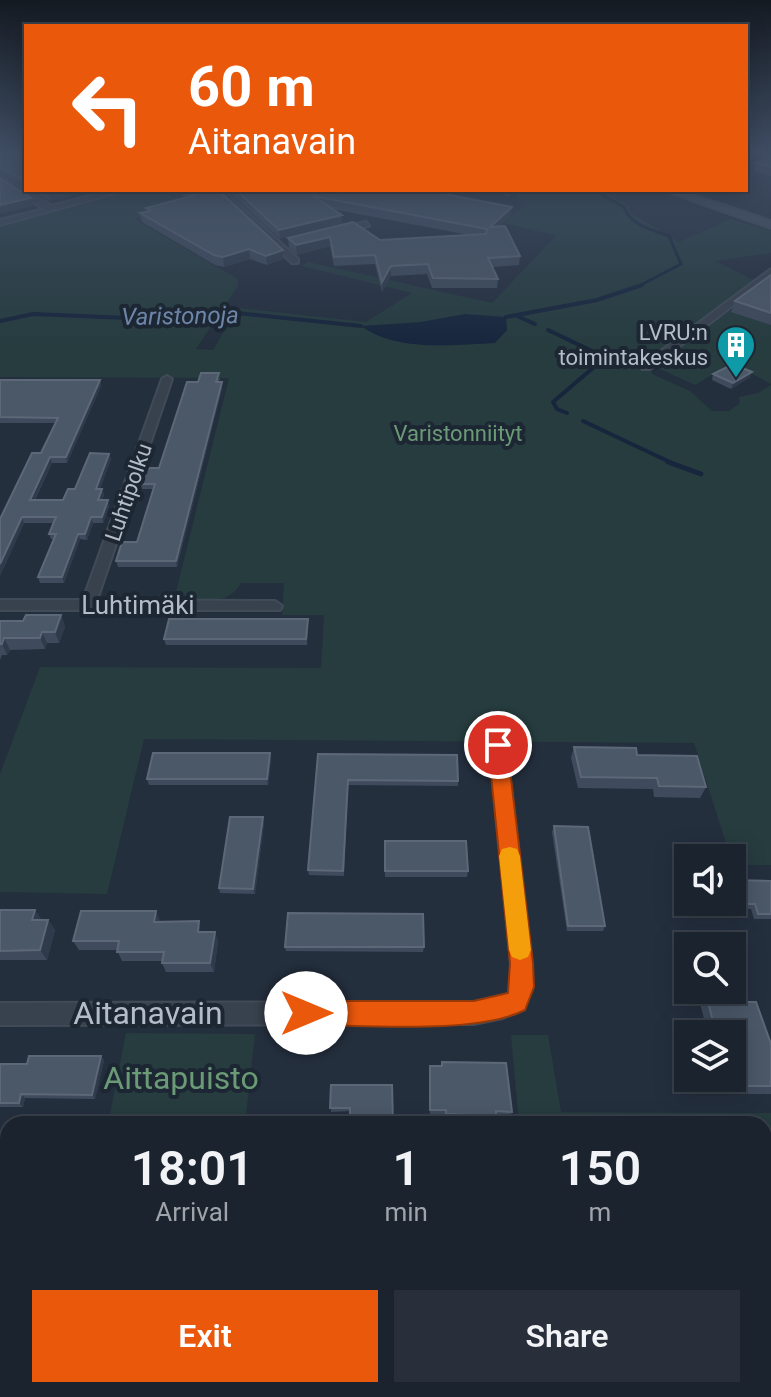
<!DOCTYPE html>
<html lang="en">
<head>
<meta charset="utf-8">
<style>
	:root { --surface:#1b232e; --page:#282f3a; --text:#f1f3f6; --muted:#a0a4aa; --line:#39404a; --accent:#ea580c }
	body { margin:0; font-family:Roboto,sans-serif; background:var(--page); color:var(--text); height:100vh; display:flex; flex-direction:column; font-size:30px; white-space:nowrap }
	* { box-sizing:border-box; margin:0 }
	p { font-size:26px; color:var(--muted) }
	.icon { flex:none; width:44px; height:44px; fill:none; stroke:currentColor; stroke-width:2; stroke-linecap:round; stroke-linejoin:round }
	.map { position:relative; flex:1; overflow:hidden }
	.side { position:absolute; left:0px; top:1116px; width:772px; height:282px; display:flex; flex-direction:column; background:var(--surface); border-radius:24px 24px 0 0; box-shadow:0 4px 20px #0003,0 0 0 2px var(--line) }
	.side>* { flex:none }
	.banner { position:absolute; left:24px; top:24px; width:724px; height:168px; border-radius:0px; box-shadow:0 4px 20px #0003,0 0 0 2px var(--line); background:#ea580c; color:#fff; overflow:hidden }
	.fabs { position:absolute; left:674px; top:844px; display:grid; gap:16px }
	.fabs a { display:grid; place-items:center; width:72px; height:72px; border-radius:0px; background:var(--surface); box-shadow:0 4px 20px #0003,0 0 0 2px var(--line); font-size:40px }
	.pin { position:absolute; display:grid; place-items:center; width:68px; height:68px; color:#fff; margin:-34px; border:4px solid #fff; border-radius:50%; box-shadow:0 2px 8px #0007 }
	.me { position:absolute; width:88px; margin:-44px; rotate:90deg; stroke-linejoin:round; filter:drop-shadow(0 0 6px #0008) }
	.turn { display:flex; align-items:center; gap:28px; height:168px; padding:0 32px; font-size:36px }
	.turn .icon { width:104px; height:104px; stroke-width:2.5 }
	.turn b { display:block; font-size:56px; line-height:68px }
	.eta { display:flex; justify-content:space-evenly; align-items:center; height:136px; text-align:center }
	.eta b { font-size:48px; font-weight:600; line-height:56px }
	.primary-button { display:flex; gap:16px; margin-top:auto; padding:16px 32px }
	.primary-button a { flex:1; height:92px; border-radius:0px; background:var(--accent); color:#fff; font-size:32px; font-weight:600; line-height:92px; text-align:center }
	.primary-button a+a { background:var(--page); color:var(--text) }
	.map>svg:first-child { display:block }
</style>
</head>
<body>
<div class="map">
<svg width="771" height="1397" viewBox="0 0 771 1397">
	<rect width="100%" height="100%" fill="#242f3e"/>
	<g fill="#263c3f">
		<path d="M130,190H161L186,204L134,219L238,279V286L196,349L213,350L238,308L366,322L412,293L302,266L308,262L492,303L556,236L504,223L526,204L516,197L524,190H602L629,205L630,213L679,242L731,219L771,231V253L715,261L755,281L660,353L646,349L633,357L651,366L652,374L690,391L712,411H729L740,403L739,397L758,393L771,385V865H733L694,743L144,739L107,894L0,892V774L40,667L321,668L324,615H282L284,583H241C228,607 197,600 174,600L229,378L0,377V225Z"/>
		<polygon points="728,310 771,325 771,384 731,363 695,385 658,368 657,362"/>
		<polygon points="126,1033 255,1034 245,1124 108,1124"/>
		<polygon points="511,1035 548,1035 561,1112 771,1113 771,1397 543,1397 543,1390 764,1390 764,1124 519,1124"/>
		<polygon points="54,1390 217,1390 216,1397 53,1397"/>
	</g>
	<path fill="#17263c" d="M465,314L506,317L507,330L495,343C454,345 396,352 361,326L421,322Z"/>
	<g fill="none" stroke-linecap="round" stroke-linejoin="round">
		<path stroke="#17263c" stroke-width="3" d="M594,190L624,207C630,225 652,230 669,236L681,264L637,287"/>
		<g stroke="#17263c" stroke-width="4">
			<polyline points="517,316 535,324"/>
			<polyline points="506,317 597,300 642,285"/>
			<polyline points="0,321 33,314 128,318 219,311 361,326"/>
			<polyline points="548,330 594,352 601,361 553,402 557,409 567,413"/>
			<polyline points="583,421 674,464"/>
		</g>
		<polyline stroke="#17263c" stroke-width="5" points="668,462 701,474"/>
		<g stroke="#414a57" stroke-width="4">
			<g id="minor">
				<polygon points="0,176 52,206 112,190 125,190 0,225 0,220 44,209 0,181"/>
				<polygon points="214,190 223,190 298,259 298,263 292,263"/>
				<polygon points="366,222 369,226 338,232 334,229"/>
				<polygon points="771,269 771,276 650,369 642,369 642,365"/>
				<polygon points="167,376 172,379 97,600 275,601 282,606 280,610 0,610 0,600 83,600 162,379"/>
				<polygon points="498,738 504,740 506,745 531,963 532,987 524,1008 503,1018 474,1024 0,1025 0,1003 474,1002 509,994 512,987 511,963 490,745 492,740"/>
			</g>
		</g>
		<g stroke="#414a57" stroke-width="4">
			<polygon id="secondary" points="663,190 678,190 771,221 771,228"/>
		</g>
		<use href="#minor" fill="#38414e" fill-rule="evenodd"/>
		<use href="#secondary" fill="#465061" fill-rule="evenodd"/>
	</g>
	<g fill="#3f4b5c">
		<polygon points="0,154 26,154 26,188 0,173"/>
		<polygon points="771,156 771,176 753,171 756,163"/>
		<polygon points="30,190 75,190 76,194 50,201"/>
		<polygon points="173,190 218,190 283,259 267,265 250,259 224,267 215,265 142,222 140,213 147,212 146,208 186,197"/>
		<polygon points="227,190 424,190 512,207 511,216 499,226 520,256 519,265 492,267 498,279 497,288 432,288 427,274 391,276 382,292 375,264 334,266 330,246 297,255 289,248 288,238 380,240 469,235 332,209 280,239"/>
		<polygon points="492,190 516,190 508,196"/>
		<polygon points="771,275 771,325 731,312 735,301"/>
		<polygon points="713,374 750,377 731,389 712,380"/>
		<polygon points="220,378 219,382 222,388 177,567 118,567 116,561 137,542 153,489 142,489 141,484 159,468 198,382"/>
		<polygon points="0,380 100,380 101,386 67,463 52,463 35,500 63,500 109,454 111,459 100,489 102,489 104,495 102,500 109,506 103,523 93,523 87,540 80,539 64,583 40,583 38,577 54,539 51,539 49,534 53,523 24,523 0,576 41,453 56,423 0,423"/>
		<polygon points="61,615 65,627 59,643 47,643 45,649 10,650 7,655 2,655 0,660 0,621 23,621"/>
		<polygon points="308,625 307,645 166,645 164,639"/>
		<polygon points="574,747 637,755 706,787 700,798 654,797 653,789 578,788 571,758"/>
		<polygon points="318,754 458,781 458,786 348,785 344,876 309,875 308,870"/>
		<polygon points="271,759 268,785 149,785 147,779"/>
		<polygon points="264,823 255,894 220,893 219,888"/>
		<polygon points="554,826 605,926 603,931 567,931 552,832"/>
		<polygon points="385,841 468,871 467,877 385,877"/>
		<polygon points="771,881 771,919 754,919 751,909 708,908 707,902 732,902"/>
		<polygon points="0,910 42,920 48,920 55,930 47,960 0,960"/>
		<polygon points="160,922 203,932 218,941 214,972 166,972 162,963 163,961 122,961 117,950 79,950 73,941"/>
		<polygon points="677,936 688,946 688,990 732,990 743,1002 771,1044 771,1094 738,1094 732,1069 732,1034 708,1034 697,992 683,992 672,945"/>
		<polygon points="285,947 424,947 423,952 286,951"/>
		<polygon points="104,1060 95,1099 25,1098 23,1107 0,1107 0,1064 27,1064"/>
		<polygon points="430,1066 512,1112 509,1119 495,1118 494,1123 444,1121 444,1117 430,1117"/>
		<polygon points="331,1085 393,1124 350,1111 331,1112"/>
	</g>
	<g fill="#2f3b4b">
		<polygon points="60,190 75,190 76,194 50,201 48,193"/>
		<polygon points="509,190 516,190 508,196"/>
		<polygon points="31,198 33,206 0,214 0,205"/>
		<polygon points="512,207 511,216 489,236 490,227"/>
		<polygon points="342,215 342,224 280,239 279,230"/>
		<polygon points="330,237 330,246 297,255 296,245"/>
		<polygon points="249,249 250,259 224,267 223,257"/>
		<polygon points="283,250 283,259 267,265 266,256"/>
		<polygon points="391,266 391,276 382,292 382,282"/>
		<polygon points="752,372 750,377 731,389 733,383"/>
		<polygon points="100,380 101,386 67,463 66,457"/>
		<polygon points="222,382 222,388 177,567 176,561"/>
		<polygon points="109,454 111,459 98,495 96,489"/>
		<polygon points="50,457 52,463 32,505 30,500"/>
		<polygon points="102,489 104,495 100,506 98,500"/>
		<polygon points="108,500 109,506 103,523 102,517"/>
		<polygon points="22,517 24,523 0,576 0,564"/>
		<polygon points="91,517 93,523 87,540 85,534"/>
		<polygon points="78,534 80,539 64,583 62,577"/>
		<polygon points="61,615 65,627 59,643 55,632"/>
		<polygon points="42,632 47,643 45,649 40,638"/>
		<polygon points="4,638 10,650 7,655 2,644"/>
		<polygon points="270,753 271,759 268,785 267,779"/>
		<polygon points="263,817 264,823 255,894 253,889"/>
		<polygon points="35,910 42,920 32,920"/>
		<polygon points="156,911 160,921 158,931 154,922"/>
		<polygon points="48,920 55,930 47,960 40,950"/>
		<polygon points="215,932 218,941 214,972 210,963"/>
		<polygon points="101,1056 104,1060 95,1099 92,1095"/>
		<polygon points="21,1094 25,1098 23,1107 19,1103"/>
	</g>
	<g fill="#4b5868" stroke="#5c6777" stroke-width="2">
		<polygon points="16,151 20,151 26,154 26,181 0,167 0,154"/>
		<polygon points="771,156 771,167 756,163"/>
		<polygon points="0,178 31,198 0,205"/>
		<polygon points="42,190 60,190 48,193"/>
		<polygon points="187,190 218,190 283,250 266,256 249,249 223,257 214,255 140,213 151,211 146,208 195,195"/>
		<polygon points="236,190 424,190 512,207 490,227 505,226 520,256 488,258 498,279 433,278 428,264 391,266 382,282 375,255 334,257 330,237 296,245 288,238 353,222 380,240 486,234 487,229 313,196 342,215 279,230"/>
		<polygon points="771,275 771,313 735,301"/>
		<polygon points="733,364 752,372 733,383 713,374"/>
		<polygon points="201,373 219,373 216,382 222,382 176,561 116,561 122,542 137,542 155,484 141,484 146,468 159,468 187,382 198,382"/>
		<polygon points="0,380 100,380 66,457 50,457 30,500 63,500 68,489 75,489 90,453 109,454 96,489 102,489 98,500 108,500 102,517 91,517 85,534 78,534 62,577 38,577 56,534 49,534 56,517 22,517 0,564 0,519 32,453 41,453 58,418 0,417"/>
		<polygon points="26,615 61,615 55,632 42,632 40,638 4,638 2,644 0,644 0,621 23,621"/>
		<polygon points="169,619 308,619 306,639 164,639"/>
		<polygon points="574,747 636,748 637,755 697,756 706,787 659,786 657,778 581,777"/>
		<polygon points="153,753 270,753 267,779 147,779"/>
		<polygon points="318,754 457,755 458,781 348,780 343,871 308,870"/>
		<polygon points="230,817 263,817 253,889 219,888"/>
		<polygon points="554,826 588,827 605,926 568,926"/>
		<polygon points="385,841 466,841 468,871 385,871"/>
		<polygon points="732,880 771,881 771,914 758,914 755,904 711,904 711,902 732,902"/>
		<polygon points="0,910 35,910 32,920 48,920 40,950 0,951"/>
		<polygon points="81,911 156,911 154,922 199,921 198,932 215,932 210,963 162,963 164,952 117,952 119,941 73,941"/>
		<polygon points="288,913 423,914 424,947 285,947"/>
		<polygon points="677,936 711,936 714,946 688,946 688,981"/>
		<polygon points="732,966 743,1002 756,1002 771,1044 771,1086 746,1086 732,1033 716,1033 705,990 732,990"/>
		<polygon points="29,1056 101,1056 92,1095 21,1094 19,1103 0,1103 0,1064 27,1064"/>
		<polygon points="442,1062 506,1063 512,1112 496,1111 496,1116 446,1114 446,1110 430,1110 430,1066 442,1066"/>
		<polygon points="331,1085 392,1085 393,1124 350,1124 350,1108 330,1108"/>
		<rect x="259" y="1117" width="53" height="7"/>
		<polygon points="8,1271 8,1367 0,1367 0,1304"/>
		<rect x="279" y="1390" width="63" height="7"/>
	</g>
	<linearGradient id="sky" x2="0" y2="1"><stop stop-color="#141a22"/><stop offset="0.44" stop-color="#3f4d63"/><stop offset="1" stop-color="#3f4d63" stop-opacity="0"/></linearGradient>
	<rect width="771" height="346" fill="url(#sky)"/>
	<path fill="#ea580c" stroke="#983908" stroke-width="2" d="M498,738L505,740L507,745L533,963L534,987L525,1010C476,1035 364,1025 306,1025L297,1021L294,1013L297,1005L306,1001H474L508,993L510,963L488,745L491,740Z"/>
	<polygon fill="#f59e0b" points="510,847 517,849 520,856 531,950 528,957 520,960 512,957 509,950 499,856 502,849"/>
	<defs>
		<g id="building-pin" transform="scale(2)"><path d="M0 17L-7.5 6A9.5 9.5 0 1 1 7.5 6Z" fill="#0f9aa8" stroke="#1d2633"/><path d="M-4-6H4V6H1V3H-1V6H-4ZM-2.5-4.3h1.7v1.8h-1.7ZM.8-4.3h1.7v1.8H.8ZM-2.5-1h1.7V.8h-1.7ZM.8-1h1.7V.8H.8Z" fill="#fff"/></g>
	</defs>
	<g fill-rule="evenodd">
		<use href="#building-pin" x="736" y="345"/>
	</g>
	<g text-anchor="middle" stroke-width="8" stroke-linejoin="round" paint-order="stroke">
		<g font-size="22" fill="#b4bcc9" stroke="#1d2633" text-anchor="end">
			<text x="708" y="340">LVRU:n<tspan x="708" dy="25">toimintakeskus</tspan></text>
		</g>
		<g font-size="22" fill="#6b9a76" stroke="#1d2633">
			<text x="458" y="441">Varistonniityt</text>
		</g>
		<g font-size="22" fill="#b4bcc9" stroke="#1d2633">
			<text transform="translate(128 492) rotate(-71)" y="8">Luhtipolku</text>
		</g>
		<g font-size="24" font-style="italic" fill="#6d86a8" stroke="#1d2633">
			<text transform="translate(180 316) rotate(-1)" y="8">Varistonoja</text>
		</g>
		<g font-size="26" fill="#b4bcc9" stroke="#1d2633">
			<text x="138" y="614">Luhtimäki</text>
		</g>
		<g font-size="32" fill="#b4bcc9" stroke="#1d2633">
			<text x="148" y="1024">Aitanavain</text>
		</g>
		<g font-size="32" fill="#6b9a76" stroke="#1d2633">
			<text x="181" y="1089">Aittapuisto</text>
		</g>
	</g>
</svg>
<div class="fabs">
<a><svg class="icon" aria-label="sound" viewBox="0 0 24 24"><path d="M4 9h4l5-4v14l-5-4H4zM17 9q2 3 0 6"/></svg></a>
<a><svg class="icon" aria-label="search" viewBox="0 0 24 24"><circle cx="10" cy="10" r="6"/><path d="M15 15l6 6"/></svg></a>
<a><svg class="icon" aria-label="layers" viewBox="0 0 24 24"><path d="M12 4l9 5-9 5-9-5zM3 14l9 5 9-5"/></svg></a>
</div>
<div class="pin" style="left:498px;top:745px;background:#d93025"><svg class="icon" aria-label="arrive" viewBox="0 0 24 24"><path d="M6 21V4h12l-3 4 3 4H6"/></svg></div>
<svg class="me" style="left:306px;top:1013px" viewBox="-20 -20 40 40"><circle r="19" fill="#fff"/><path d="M0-13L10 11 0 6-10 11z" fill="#ea580c"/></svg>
<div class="banner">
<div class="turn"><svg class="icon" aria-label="left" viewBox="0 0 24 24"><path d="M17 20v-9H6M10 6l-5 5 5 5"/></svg><div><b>60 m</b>Aitanavain</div></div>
</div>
<section class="side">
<div class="eta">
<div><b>18:01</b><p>Arrival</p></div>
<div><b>1</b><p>min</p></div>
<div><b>150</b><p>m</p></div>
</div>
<div class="primary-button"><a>Exit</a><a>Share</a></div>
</section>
</div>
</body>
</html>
